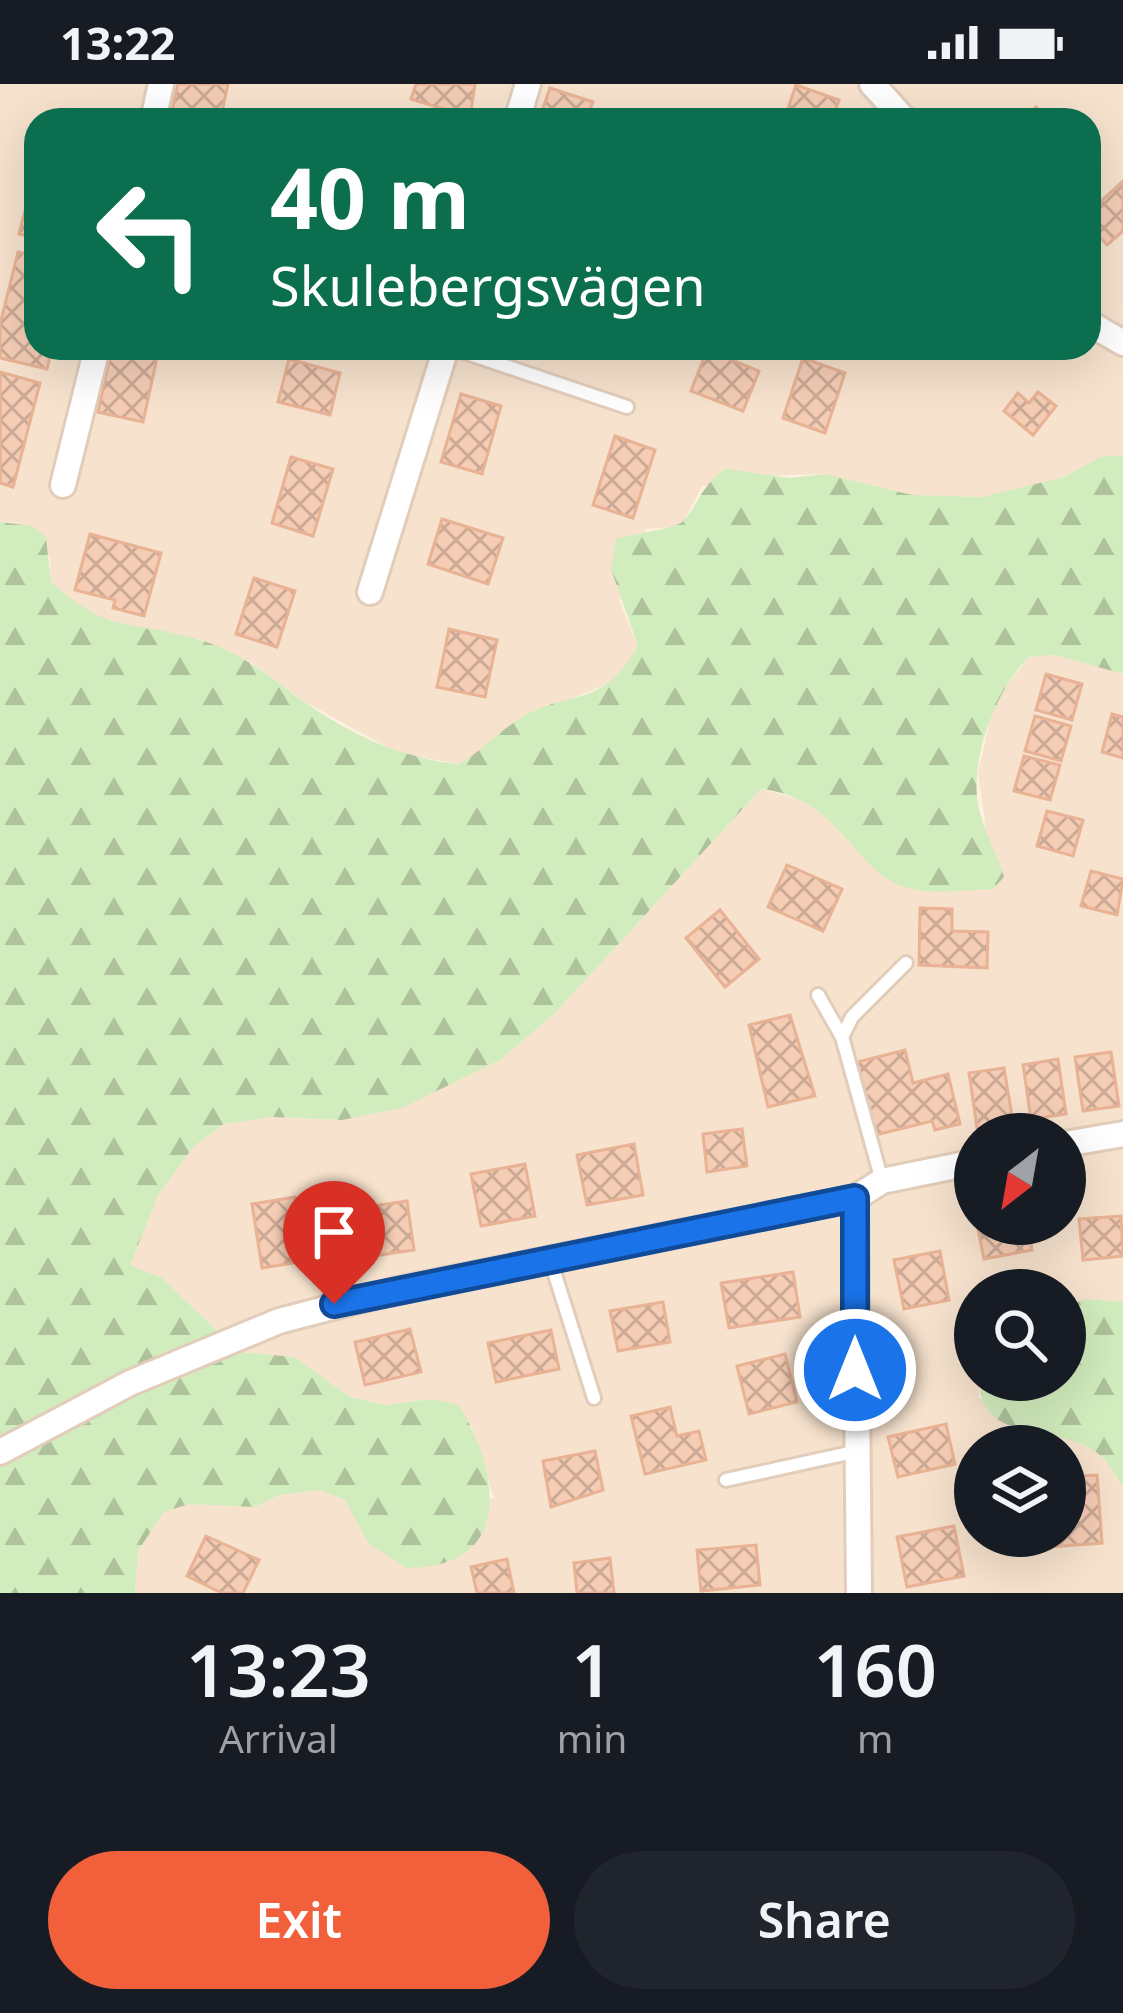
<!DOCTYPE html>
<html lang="en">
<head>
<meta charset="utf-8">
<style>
	:root { --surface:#171b24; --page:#20242c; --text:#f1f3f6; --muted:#9ea1a6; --accent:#f15f3b }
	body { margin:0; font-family:"Noto Sans",sans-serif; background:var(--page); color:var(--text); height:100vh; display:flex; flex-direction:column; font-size:45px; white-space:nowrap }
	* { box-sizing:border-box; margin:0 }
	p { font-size:39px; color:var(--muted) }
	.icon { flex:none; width:66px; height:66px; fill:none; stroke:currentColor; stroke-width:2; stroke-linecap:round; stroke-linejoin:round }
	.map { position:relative; height:1509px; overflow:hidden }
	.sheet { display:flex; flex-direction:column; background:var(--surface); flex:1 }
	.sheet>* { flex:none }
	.banner { position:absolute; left:24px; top:24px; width:1077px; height:252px; border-radius:36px; box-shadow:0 12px 48px #0002; background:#0b6e4f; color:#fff; overflow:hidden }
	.needle { width:78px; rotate:211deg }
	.tools { position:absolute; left:954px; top:1029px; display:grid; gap:24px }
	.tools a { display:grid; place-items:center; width:132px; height:132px; border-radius:50%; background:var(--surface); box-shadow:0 12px 48px #0002; font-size:60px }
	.pin { position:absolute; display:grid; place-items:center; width:102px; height:102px; color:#fff; margin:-123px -51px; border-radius:50% 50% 50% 0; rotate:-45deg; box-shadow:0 0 12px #0007 }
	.pin .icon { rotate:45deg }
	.me { position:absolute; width:132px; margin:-66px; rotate:0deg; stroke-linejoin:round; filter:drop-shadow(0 0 9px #0008) }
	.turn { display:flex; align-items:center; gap:42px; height:252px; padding:0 48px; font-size:54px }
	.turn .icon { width:156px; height:156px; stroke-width:2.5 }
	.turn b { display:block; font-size:84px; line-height:102px }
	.eta { display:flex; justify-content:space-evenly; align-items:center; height:204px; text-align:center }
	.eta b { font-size:72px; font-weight:600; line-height:84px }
	.action { display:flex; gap:24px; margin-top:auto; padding:24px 48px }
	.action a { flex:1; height:138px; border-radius:72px; background:var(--accent); color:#fff; font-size:48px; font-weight:600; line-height:138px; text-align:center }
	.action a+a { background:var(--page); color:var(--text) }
	.status { display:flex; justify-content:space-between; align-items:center; height:84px; padding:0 60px; background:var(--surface); direction:ltr }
	.status svg { height:33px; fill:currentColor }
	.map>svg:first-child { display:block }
</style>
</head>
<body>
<div class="status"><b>13:22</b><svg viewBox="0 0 49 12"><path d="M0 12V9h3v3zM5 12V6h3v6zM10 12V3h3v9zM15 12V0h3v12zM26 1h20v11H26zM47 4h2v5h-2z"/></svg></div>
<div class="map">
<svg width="1123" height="1509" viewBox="0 0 1123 1509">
	<defs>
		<pattern id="forest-firs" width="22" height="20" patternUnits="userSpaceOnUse" patternTransform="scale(3)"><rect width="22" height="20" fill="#d1ecbd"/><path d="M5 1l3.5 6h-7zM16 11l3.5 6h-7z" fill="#aec29b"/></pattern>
		<pattern id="building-cross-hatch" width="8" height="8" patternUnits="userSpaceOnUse" patternTransform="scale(3)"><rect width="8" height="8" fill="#f5cdb5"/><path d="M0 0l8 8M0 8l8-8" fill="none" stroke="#cba995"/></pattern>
	</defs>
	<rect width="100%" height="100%" fill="#fef1df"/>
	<g fill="#f6e2cd" fill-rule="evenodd">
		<path d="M0,0H1123V371L1100,373L1064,393L982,413L912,411L825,390L759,392L702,402L684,437L674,443L646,445L619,517L638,562L620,595L521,635L492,662L460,680L398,669L307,619L251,579L202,556L148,548L84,528L51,498L50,474L32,442L0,438ZM36,36H1089V264H36Z"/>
		<path d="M1055,571L1123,590V1218L1087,1215L1065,1222V1206H975V1296H980L979,1313L1092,1364L1109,1381L1123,1403V1509H135L138,1468L164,1428L189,1420L255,1423L279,1411L320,1406L345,1416L355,1431L494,1414L472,1343L432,1315L385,1321L350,1313L293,1273L239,1268L162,1194L129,1181L158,1111L194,1062L224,1040L271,1033L342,1036L401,1024L500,976L554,930L761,705L802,716L840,742L872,782L905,804L934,805L986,744L978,689L994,618L1029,573ZM975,1050H1065V1140H975ZM975,1362H1065V1452H975Z"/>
	</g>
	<g fill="url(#forest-firs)">
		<path d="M1123,371V590L1055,571L1029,573C996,605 970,674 978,721C983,745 997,769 1004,793L993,805C967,806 932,811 907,804C854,790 844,715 761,705L554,930L500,976L402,1024L342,1036L271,1033L224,1040L194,1062L158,1111L130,1181L162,1194L239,1268L294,1273L350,1313L385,1321L432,1315L459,1321C499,1388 516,1483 407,1484L369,1460L345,1416L319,1406L279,1411L255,1423L189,1420L164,1428L138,1467L135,1509H0V438L32,442L46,454L51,498C111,553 134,535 203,557C242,569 273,595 306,619C351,651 404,675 459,680C482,667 499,647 521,634C574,602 600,628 638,562L611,485L616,455C630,450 674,445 682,438C700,421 697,406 725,385L790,394L825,390L912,411L982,413L1064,393L1100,373Z"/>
		<path d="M1087,1215L1123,1218V1403C1115,1389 1106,1374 1092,1365C1054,1341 978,1359 980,1296H1065V1222Z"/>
	</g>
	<g fill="url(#building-cross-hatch)" stroke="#e9b294" stroke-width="3">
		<polygon points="178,0 228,0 220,36 171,31"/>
		<polygon points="416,0 475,0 470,33 411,15"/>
		<polygon points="796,1 839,16 832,36 784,36"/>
		<polygon points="550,4 593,18 586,36 539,36"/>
		<polygon points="1036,23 1049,36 1022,36"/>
		<polygon points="36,84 36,154 19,150"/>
		<polygon points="1123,97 1123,147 1107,161 1089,141 1089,128"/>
		<polygon points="18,168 36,172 36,264 52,264 47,285 0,274 0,241"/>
		<polygon points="112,264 158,269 143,338 98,328"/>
		<polygon points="707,266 759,287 743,327 691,307"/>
		<polygon points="803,274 845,289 825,349 783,334"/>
		<polygon points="289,275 340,289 330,331 278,318"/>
		<polygon points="0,288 40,299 13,403 0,399"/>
		<polygon points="1038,308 1056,322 1033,351 1004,327 1018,309 1029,319"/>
		<polygon points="461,310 501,322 482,390 441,378"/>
		<polygon points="615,352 655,366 633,434 593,421"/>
		<polygon points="291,373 333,385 313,452 272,439"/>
		<polygon points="442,435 503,454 488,500 428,480"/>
		<polygon points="90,450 161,469 144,532 113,524 115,516 75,506"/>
		<polygon points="254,494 295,507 277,563 236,550"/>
		<polygon points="449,545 497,556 485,613 437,603"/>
		<polygon points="1046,590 1082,600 1072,636 1036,626"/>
		<polygon points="1112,630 1123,633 1123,674 1102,668"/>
		<polygon points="1035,632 1071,642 1061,677 1025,667"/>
		<polygon points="1024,672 1060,681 1050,716 1014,707"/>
		<polygon points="1047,727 1083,736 1073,772 1037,762"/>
		<polygon points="787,781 842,805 823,847 768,823"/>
		<polygon points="1091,787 1123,795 1117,831 1081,822"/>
		<polygon points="920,824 952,825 952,847 988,848 987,884 919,881"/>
		<polygon points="720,826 759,875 725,903 686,854"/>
		<polygon points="790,931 815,1012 768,1023 749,941"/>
		<polygon points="905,966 913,999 948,990 960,1040 935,1046 932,1037 876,1051 857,978"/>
		<polygon points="1111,968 1119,1022 1083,1027 1075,973"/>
		<polygon points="1058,975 1066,1030 1031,1035 1023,981"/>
		<polygon points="1004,984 1013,1038 977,1044 969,989"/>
		<polygon points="742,1045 747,1082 707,1088 703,1050"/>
		<polygon points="634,1060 643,1111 587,1121 577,1071"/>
		<polygon points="525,1080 535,1132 481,1142 471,1090"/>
		<polygon points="295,1113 305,1177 262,1184 252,1120"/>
		<polygon points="407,1117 414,1166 360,1174 353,1125"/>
		<polygon points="1121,1132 1123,1172 1083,1176 1079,1135"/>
		<polygon points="977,1140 1027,1140 1032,1166 984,1175"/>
		<polygon points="940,1167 949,1216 904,1225 894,1176"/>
		<polygon points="793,1188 800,1233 729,1244 721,1199"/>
		<polygon points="663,1218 670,1258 618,1267 610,1227"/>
		<polygon points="410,1245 421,1288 365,1301 355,1258"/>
		<polygon points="551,1246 559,1285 496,1298 488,1259"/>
		<polygon points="785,1270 797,1318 749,1330 737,1282"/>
		<polygon points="670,1323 677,1352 699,1347 706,1376 645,1390 631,1332"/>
		<polygon points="946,1340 955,1380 898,1393 888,1353"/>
		<polygon points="595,1367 603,1406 551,1423 543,1377"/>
		<polygon points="1097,1391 1102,1459 1050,1463 1049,1452 1065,1452 1065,1393"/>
		<polygon points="954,1442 964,1492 907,1503 897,1453"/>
		<polygon points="206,1452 259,1476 243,1509 222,1509 187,1492"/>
		<polygon points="756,1461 760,1501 701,1507 697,1466"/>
		<polygon points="610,1474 614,1509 577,1509 574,1479"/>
		<polygon points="507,1475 514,1509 477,1509 471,1483"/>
	</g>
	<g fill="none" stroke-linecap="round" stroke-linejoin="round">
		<g stroke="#e2cdbb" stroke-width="18">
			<g id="service">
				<polyline points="452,264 627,323"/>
				<polyline points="818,911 842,953 882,1097"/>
				<polyline points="842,953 852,933 906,879"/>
				<polyline points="550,1175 594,1314"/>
				<polyline points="726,1396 858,1367"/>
			</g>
		</g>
		<g stroke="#e2cdbb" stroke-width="30">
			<g id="minor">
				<polyline points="872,0 905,36"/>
				<polyline points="153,36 161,0"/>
				<polyline points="517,36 528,0"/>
				<polyline points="1089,239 1123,259"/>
				<polyline points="63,401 97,264"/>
				<polyline points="370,508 446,264"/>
				<polyline points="1065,1060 1123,1050"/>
				<polyline points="855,1114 859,1509"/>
				<polyline points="0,1368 130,1299 279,1237 398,1206 855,1114 882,1097 975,1078"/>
			</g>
		</g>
		<use href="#service" stroke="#fff" stroke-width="12"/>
		<use href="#minor" stroke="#fff" stroke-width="24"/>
	</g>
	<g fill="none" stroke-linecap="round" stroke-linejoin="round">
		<g stroke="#114b97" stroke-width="30">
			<polyline id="route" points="334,1220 855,1114 855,1286"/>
		</g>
		<use href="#route" stroke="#1a73e8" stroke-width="21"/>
	</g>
</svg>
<div class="tools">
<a><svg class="needle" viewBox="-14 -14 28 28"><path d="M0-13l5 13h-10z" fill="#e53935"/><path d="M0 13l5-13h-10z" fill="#9ea1a6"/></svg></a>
<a><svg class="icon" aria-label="search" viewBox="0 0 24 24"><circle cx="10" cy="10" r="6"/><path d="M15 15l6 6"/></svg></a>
<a><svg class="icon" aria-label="layers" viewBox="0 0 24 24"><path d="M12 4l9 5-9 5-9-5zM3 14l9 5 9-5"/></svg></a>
</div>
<div class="pin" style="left:334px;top:1220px;background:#d93025"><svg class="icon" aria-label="arrive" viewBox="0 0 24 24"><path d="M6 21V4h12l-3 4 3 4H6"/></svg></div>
<svg class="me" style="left:855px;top:1286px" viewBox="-20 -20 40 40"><circle r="17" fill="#1a73e8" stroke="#fff" stroke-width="3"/><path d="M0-11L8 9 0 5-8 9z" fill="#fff"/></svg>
<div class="banner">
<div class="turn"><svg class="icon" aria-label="left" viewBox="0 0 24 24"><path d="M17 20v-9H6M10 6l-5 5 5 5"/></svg><div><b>40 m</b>Skulebergsvägen</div></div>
</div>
</div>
<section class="sheet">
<div class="eta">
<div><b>13:23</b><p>Arrival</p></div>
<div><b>1</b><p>min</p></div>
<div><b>160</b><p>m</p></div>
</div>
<div class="action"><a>Exit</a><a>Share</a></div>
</section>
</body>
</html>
